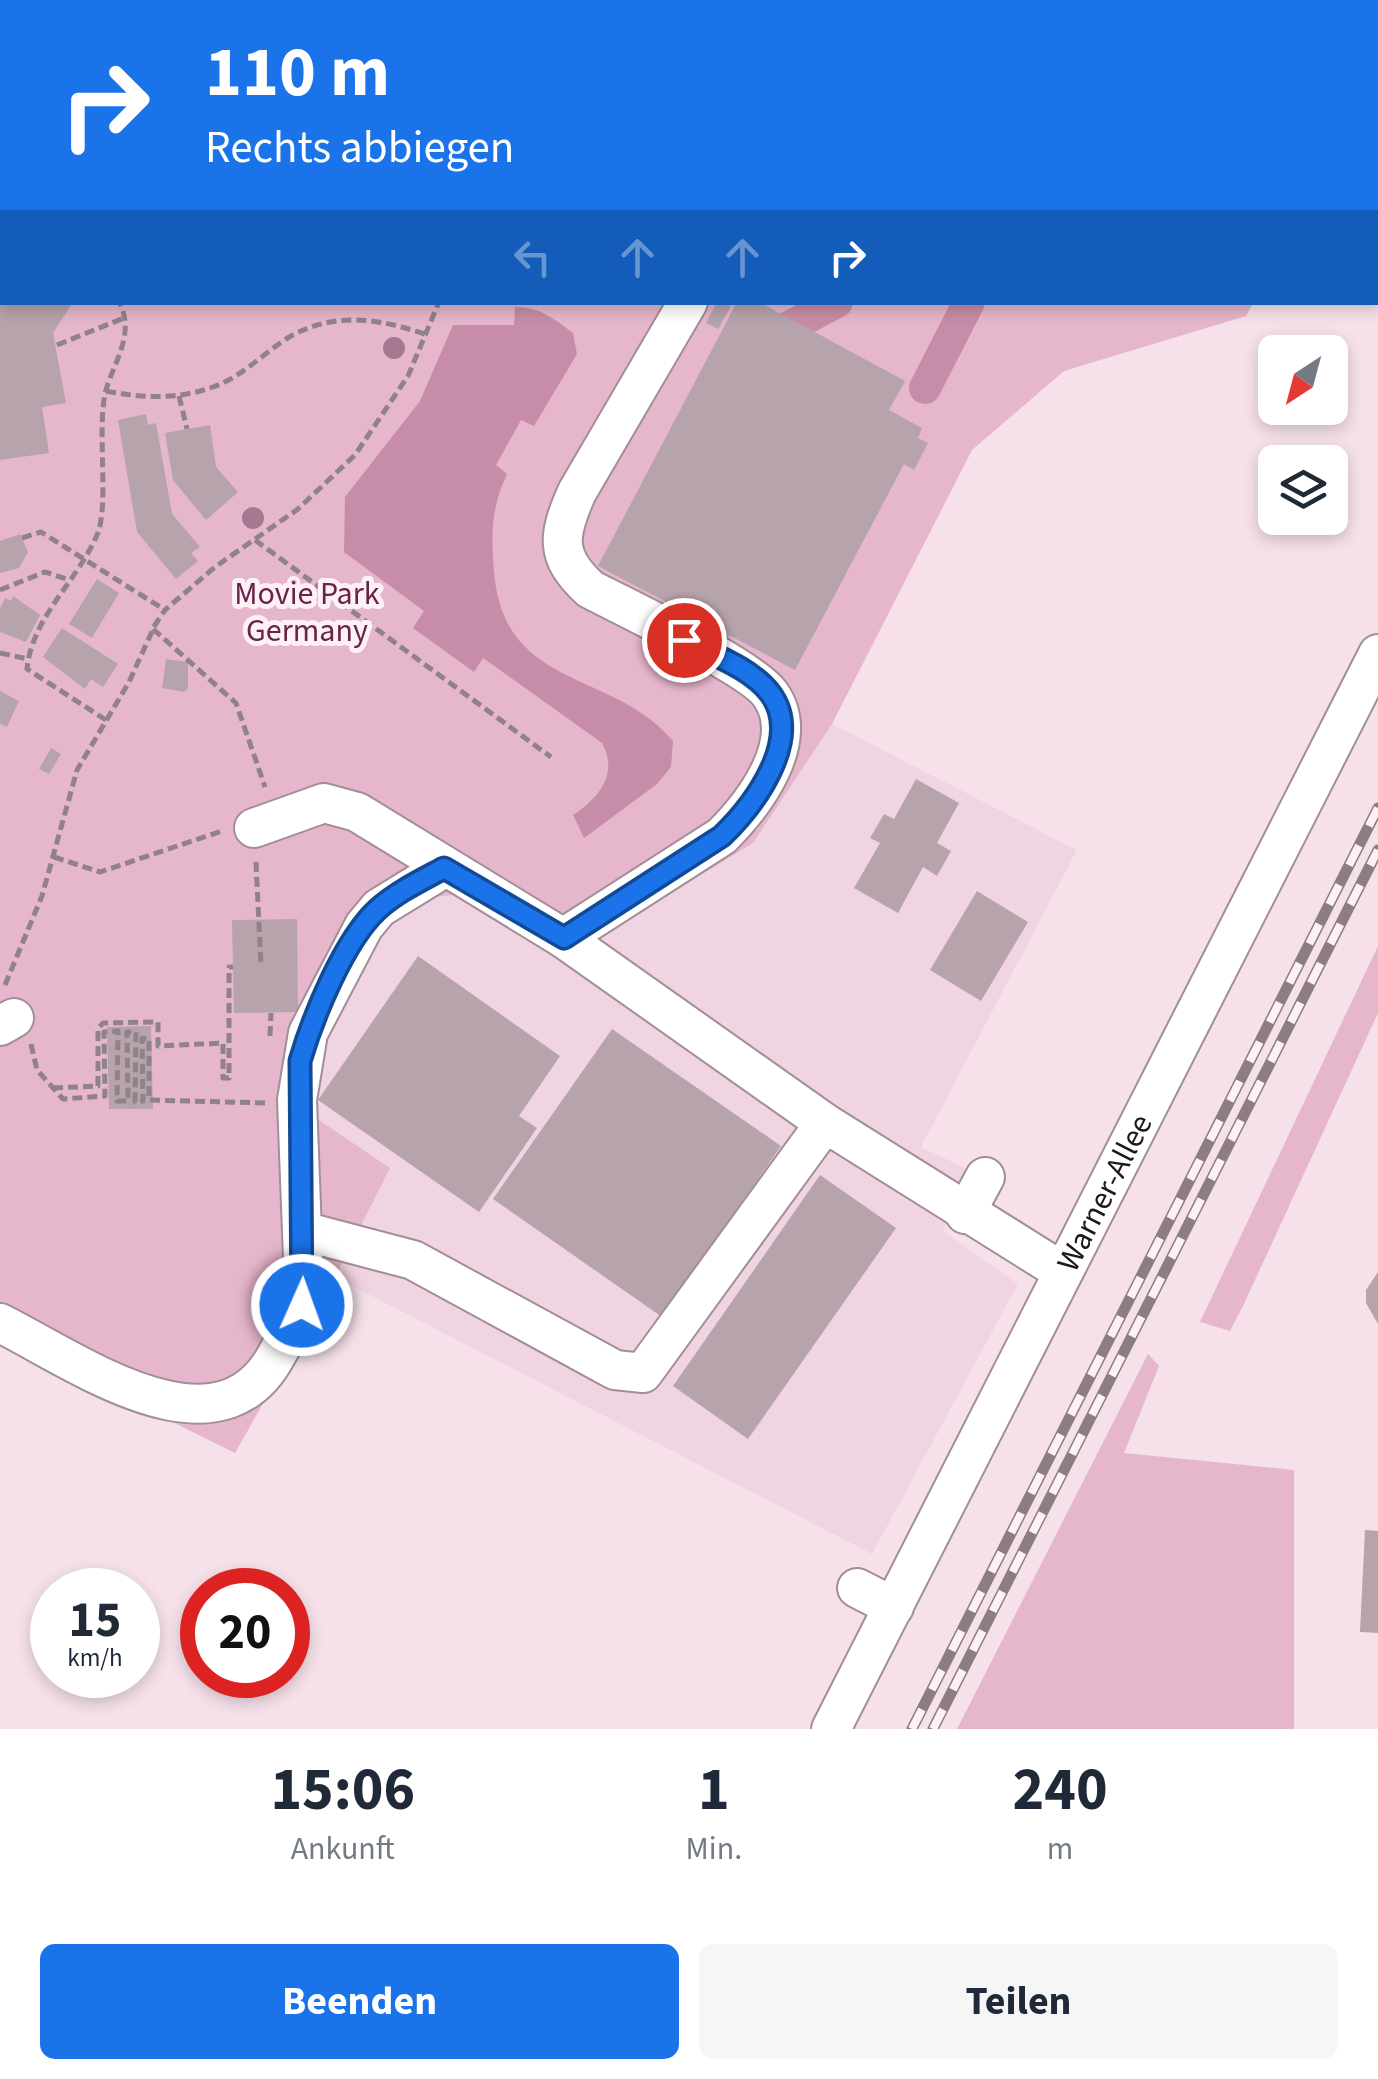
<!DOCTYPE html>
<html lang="de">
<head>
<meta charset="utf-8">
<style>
	:root { --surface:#fff; --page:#f6f6f7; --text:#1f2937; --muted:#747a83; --accent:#1a73e8 }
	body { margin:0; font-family:"Source Sans 3",sans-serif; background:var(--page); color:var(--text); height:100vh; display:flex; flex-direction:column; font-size:38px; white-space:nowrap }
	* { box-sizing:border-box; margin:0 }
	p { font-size:32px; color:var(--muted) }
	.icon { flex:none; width:55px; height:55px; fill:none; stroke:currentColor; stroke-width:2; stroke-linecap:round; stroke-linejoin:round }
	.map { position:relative; height:1729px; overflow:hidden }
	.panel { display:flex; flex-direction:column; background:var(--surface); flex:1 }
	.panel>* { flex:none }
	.guide { position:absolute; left:0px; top:0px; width:1380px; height:305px; box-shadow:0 5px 15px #0003; background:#1a73e8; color:#fff; overflow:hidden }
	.needle { width:65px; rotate:216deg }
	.fabs { position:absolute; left:1258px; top:335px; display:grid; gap:20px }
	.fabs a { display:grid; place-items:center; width:90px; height:90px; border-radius:15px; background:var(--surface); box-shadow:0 5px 15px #0003; font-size:50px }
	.speed { position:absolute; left:30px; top:1568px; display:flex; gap:20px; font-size:50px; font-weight:700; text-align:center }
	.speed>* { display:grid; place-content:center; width:130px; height:130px; border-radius:50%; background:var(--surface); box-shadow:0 5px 15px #0003; line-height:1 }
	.speed small { font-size:25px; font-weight:400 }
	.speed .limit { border:15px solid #d22; background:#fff; color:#111 }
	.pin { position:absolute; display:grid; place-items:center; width:85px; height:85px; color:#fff; margin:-42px; border:5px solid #fff; border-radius:50%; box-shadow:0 2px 10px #0007 }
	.me { position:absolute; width:110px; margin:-55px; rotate:2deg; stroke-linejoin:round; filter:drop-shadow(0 0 8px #0008) }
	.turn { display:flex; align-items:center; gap:35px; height:210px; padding:0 40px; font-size:45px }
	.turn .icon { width:130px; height:130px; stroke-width:2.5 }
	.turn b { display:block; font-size:70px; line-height:85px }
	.lanes { display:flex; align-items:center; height:95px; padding:0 40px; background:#0003; justify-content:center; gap:50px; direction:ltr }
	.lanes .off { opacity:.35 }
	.eta { display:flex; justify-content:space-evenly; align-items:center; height:170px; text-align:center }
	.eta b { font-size:60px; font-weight:700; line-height:70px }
	.button { display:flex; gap:20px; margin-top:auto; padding:20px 40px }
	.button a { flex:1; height:115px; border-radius:15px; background:var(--accent); color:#fff; font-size:40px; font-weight:700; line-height:115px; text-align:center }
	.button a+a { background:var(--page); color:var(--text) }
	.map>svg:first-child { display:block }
</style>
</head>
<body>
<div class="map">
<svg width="1378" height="1729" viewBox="0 0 1378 1729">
	<rect width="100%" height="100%" fill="#f6e1ea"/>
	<polygon fill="#f1d4e1" points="832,724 1077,850 921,1147 967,1169 943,1231 1018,1284 872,1554 335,1277 390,1168 316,1118 312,1052 372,931 414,899 753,843"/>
	<g fill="#e6b6cc">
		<polygon points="0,0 1378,0 1378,64 1378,2 2,2 2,302 1253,303 1246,316 1064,371 972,450 832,724 753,843 569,956 463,894 414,899 372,931 312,1052 316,1118 390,1168 335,1277 235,1453 0,1337"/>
		<polygon points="1378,946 1378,1013 1243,1306 1230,1331 1200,1322"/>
		<polygon points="1148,1354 1159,1366 1124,1453 1294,1470 1294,1729 957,1729"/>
	</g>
	<path fill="#c78da8" d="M515,307C540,307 553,318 573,333L577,354L534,426L521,420L496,465L507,474C491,508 491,534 494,571C503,691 613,669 673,741L671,767L657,784L584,838L573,815C599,798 619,773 602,743L483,658L474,672L413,628L424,611L344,552L345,497L420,401L453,325H514Z"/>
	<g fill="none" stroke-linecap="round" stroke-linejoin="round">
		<g stroke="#c78da8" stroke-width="32">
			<polyline points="785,329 837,302"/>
			<polyline points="925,388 969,302"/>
		</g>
	</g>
	<g fill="#b7a3ac">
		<polygon points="0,302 73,302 53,333 66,403 42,407 49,453 0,460"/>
		<polygon points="717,302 731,306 718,329 706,323"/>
		<polygon points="737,302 759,302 905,381 889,410 922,428 918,438 928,443 914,470 904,464 795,670 729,635 723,646 697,631 702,621 598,566"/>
		<polygon points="146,414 148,425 156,423 172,514 200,547 191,553 198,561 176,579 137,532 118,420"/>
		<polygon points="210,425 216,467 238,492 206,520 173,480 165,433"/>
		<polygon points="20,534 28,552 19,568 0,573 0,541"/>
		<polygon points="97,579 119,593 92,638 69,624"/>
		<polygon points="13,596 40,615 26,642 0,632 0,608 5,598 11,601"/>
		<polygon points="62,628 118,664 103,687 91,679 85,689 43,657"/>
		<polygon points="166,659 188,662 188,688 184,692 162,688"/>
		<polygon points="0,691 19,701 7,727 0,724"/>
		<polygon points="51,748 61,754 49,774 39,769"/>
		<polygon points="916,779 959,803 937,843 951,851 937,876 923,867 898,913 854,888 880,843 870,838 884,814 894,819"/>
		<polygon points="977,891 1028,922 981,1001 930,970"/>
		<polygon points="297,919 298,1012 234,1013 232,920"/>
		<polygon points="418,956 560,1056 519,1116 537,1128 479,1212 318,1100"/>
		<polygon points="151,1026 153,1109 109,1109 107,1027"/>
		<polygon points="612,1029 781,1146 662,1317 493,1199"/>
		<polygon points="820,1175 896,1228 748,1439 673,1386"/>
		<polygon points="1378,1272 1378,1324 1366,1303 1366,1290"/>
		<polygon points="1365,1530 1378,1531 1378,1633 1360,1632"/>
	</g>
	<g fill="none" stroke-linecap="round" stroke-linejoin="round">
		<g stroke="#a28e97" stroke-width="42">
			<g id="minor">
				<polyline points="491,0 491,2"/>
				<polyline points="941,2 942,0"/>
				<path d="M688,302L577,492C558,535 554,556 590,589C626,608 751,667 770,694C803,739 755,803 722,836L563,938L825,1123L1063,1272"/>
				<polyline points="254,828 324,803 357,812 563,938"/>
				<polyline points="0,1026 14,1018"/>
				<polyline points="965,1214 985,1177"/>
				<polyline points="303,1231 413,1260 615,1370 643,1373 825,1123"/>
				<path d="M0,1323C75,1360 217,1464 276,1356C289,1333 301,1311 304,1285L297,1100L308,1033L364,926L379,908L444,868"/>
				<polyline points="857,1588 894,1607"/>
				<path id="s1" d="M831,1729L1378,654"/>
			</g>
		</g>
		<g stroke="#908288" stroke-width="5" stroke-dasharray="10 5" stroke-linecap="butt">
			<polyline points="136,0 137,2"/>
			<polyline points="17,2 19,0"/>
			<polyline points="1369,2 1370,0"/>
			<polyline points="1378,14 1378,13"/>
			<polyline points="0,33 2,28"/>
			<polyline points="0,77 2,77"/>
			<polyline points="0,143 2,145"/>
			<polyline points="57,345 124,318"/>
			<path d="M106,391C143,398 177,400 213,387C244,376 264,352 291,336C336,311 382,319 427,335"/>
			<polyline points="179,396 187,429"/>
			<polyline points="22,538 41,532 165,610"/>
			<polyline points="255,540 551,757"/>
			<polyline points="0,590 45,572 70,580"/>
			<polyline points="153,629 236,703 265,787"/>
			<polyline points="0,653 28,659"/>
			<path d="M106,720L27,669C32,617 77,582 97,535C110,506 96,427 106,390C114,362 136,333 119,302"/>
			<polyline points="54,857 100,872 222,831"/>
			<polyline points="256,862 261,966"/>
			<polyline points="5,985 42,896 77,770 129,682 155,625 165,610 215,567 298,509 355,455 408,376 439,302"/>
			<polyline points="270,1036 271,1013"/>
			<polyline points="31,1044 37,1070 63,1099 105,1096 104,1032 118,1031 117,1101 128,1101 127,1032 136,1032 135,1102 143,1101 142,1038 149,1039 149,1100 266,1103"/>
			<polyline points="53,1088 98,1086 98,1029 103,1023 158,1022 158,1046 223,1043 223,1078 229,1078 229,967 233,967"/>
		</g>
		<use href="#minor" stroke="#fff" stroke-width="38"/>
		<g stroke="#8b7d83" stroke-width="11">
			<g id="rail">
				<polyline points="912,1729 1378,808"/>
				<polyline points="933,1729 1378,850"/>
			</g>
		</g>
		<use href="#rail" stroke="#fef1f6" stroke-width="8" stroke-dasharray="22" stroke-linecap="butt"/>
	</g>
	<g fill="#a87891">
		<circle cx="394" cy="348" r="11"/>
		<circle cx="253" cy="518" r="11"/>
	</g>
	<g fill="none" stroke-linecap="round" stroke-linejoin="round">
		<g stroke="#114b97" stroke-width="25">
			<path id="route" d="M302,1305L300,1061C313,1017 344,940 378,909C397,892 422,880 444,868L564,938L722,836C755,804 804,738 770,693C751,668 711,654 684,640"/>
		</g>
		<use href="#route" stroke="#1a73e8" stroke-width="18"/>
	</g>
	<g text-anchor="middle" stroke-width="10" stroke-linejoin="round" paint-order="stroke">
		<g font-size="32" fill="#682349" stroke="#fef1f6">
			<text x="307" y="604">Movie Park<tspan x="307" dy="37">Germany</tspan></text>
		</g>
		<g font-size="32" fill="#1f181b" stroke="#fef1f6">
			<text dy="11" stroke="none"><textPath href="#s1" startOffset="602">Warner-Allee</textPath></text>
		</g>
	</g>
</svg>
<div class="fabs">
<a><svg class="needle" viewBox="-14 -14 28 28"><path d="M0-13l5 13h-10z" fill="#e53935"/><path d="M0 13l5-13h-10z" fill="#747a83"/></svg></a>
<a><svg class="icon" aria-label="layers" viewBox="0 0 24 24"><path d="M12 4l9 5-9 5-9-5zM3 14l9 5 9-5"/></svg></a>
</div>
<div class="speed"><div>15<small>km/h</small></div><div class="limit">20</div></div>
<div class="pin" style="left:684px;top:640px;background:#d93025"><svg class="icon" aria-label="arrive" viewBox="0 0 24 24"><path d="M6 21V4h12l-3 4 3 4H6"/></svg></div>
<svg class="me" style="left:302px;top:1305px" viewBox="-20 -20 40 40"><circle r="17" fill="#1a73e8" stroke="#fff" stroke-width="3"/><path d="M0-11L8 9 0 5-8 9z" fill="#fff"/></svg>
<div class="guide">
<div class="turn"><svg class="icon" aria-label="right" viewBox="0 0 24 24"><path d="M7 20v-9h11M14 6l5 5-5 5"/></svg><div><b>110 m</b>Rechts abbiegen</div></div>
<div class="lanes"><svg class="icon off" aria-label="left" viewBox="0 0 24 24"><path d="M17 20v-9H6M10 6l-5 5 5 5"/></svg><svg class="icon off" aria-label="ahead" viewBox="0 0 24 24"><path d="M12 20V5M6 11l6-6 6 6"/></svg><svg class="icon off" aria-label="ahead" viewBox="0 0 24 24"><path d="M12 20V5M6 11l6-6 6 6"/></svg><svg class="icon" aria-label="right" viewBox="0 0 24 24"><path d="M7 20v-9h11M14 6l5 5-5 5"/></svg></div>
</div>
</div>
<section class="panel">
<div class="eta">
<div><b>15:06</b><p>Ankunft</p></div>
<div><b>1</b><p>Min.</p></div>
<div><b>240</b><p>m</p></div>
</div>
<div class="button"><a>Beenden</a><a>Teilen</a></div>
</section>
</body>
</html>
